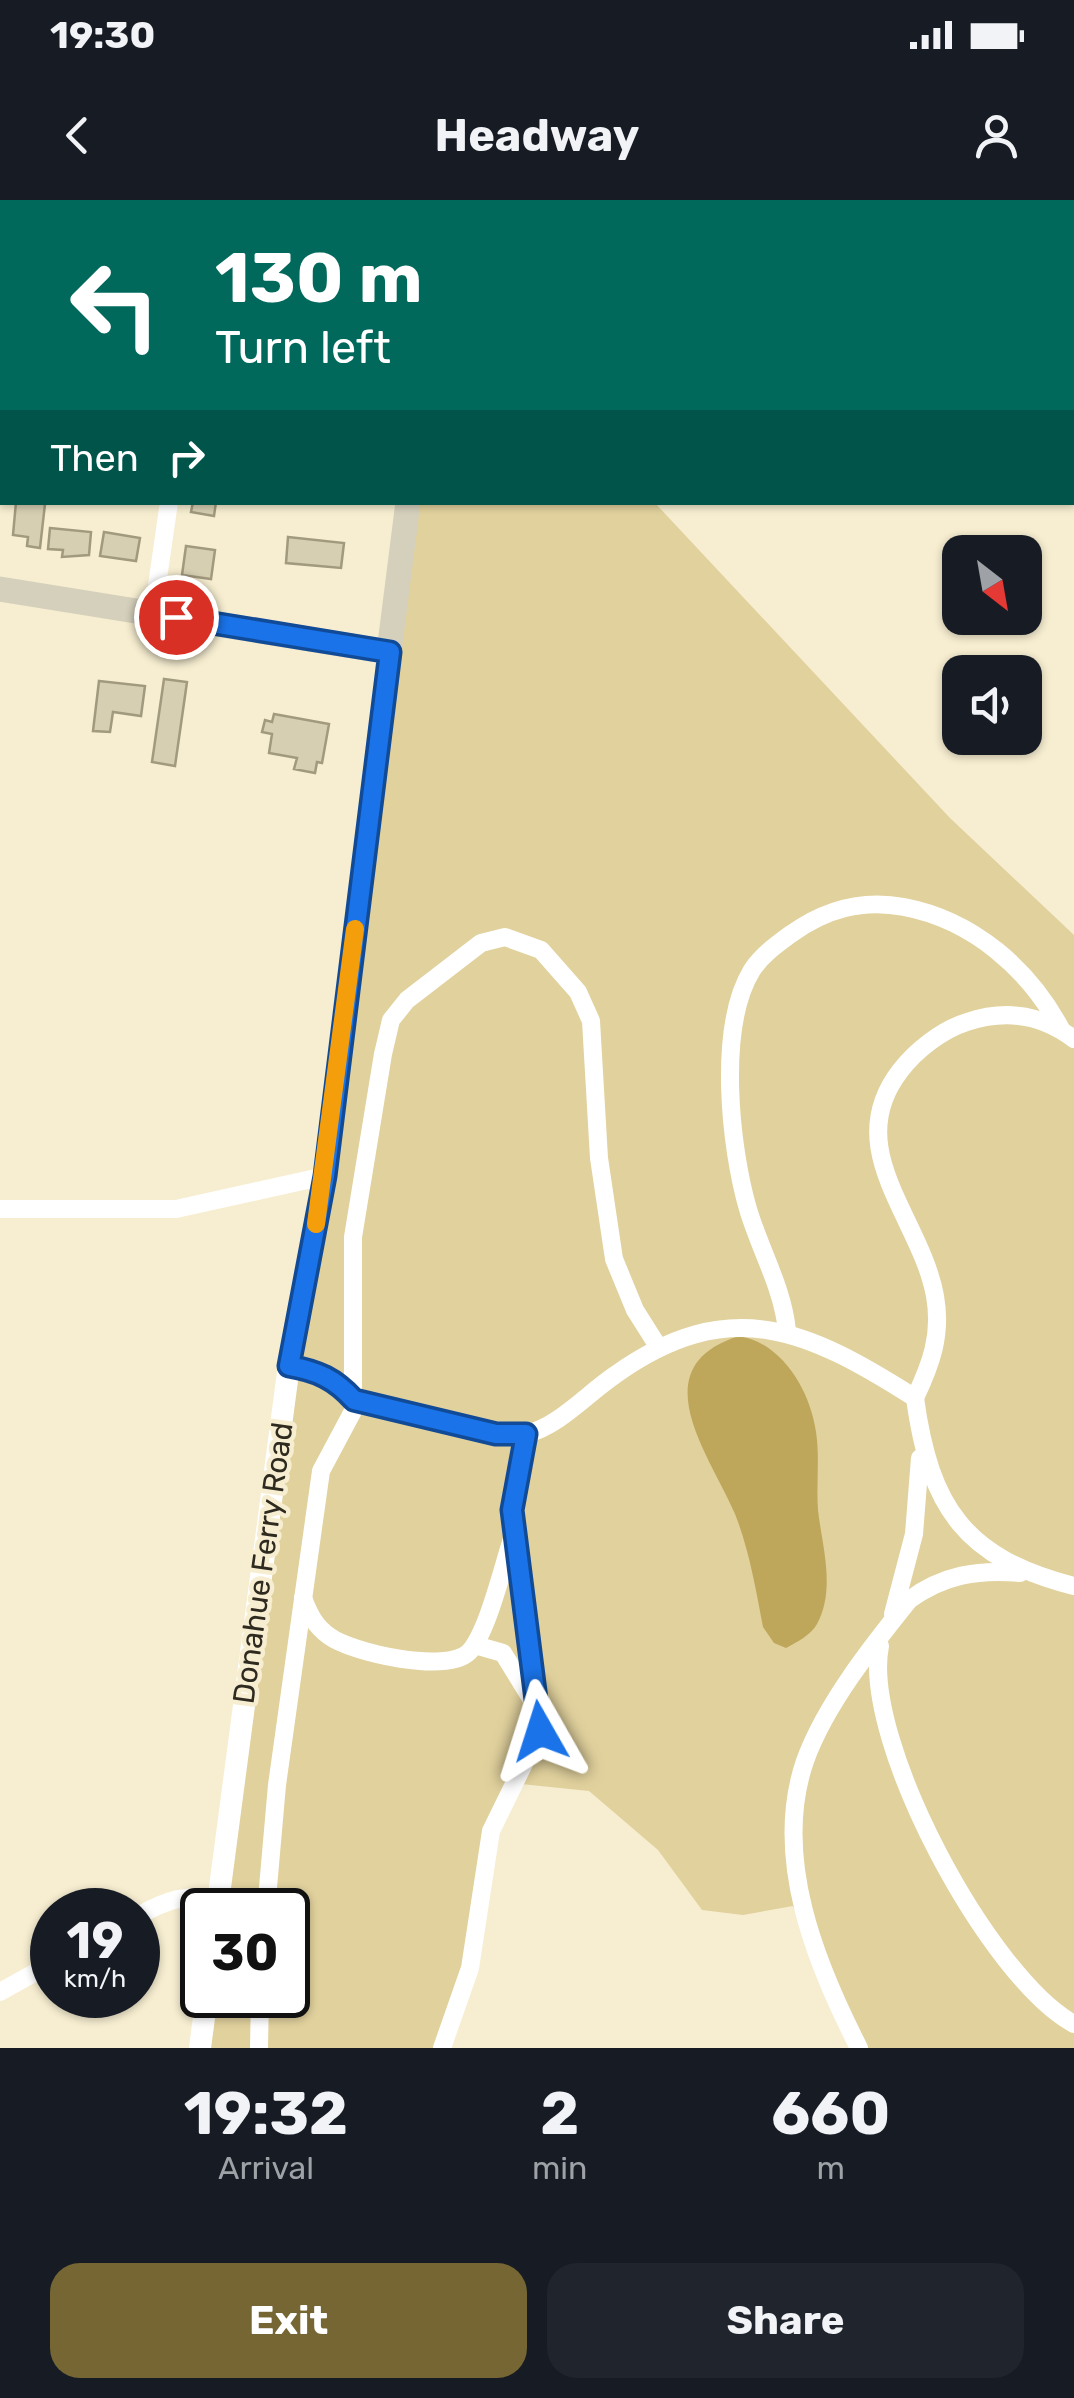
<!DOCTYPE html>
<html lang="en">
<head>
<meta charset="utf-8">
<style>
	:root { --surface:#171b24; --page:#20242c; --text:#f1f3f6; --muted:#9ea1a6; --accent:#756634 }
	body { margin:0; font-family:Rubik,sans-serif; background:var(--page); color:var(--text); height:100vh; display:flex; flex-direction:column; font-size:38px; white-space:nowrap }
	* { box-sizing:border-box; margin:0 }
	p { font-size:32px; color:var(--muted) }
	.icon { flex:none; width:55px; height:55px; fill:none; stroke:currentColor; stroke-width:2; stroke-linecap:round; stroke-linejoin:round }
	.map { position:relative; height:1848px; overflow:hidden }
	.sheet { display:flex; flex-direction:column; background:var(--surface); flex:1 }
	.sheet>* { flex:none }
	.hud { position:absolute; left:0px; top:0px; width:1075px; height:305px; box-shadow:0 2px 8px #0004; background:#00695c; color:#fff; overflow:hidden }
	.needle { width:65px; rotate:149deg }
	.tools { position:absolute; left:942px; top:335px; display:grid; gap:20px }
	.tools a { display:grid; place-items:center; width:100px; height:100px; border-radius:20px; background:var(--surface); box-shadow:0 2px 8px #0004; font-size:50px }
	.speed { position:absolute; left:30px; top:1688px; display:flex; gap:20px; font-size:50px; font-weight:700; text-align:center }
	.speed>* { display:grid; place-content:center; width:130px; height:130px; border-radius:50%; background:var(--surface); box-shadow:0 2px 8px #0004; line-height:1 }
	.speed small { font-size:25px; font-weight:400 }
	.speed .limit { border:5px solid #111; border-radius:15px; background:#fff; color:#111 }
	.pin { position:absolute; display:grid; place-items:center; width:85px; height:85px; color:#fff; margin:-42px; border:5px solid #fff; border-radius:50%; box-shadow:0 2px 10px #0007 }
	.me { position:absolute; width:110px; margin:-55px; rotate:354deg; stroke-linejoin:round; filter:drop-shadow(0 0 8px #0008) }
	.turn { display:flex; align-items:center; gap:35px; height:210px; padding:0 50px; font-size:45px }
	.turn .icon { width:130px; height:130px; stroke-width:2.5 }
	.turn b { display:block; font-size:70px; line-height:85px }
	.then { display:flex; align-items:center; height:95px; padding:0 50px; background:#0003; gap:20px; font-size:38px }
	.eta { display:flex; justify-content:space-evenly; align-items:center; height:170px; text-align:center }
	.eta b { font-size:60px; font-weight:700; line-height:70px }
	.primary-button { display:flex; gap:20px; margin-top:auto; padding:20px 50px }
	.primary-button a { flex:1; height:115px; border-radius:30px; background:var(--accent); color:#fff; font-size:40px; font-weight:700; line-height:115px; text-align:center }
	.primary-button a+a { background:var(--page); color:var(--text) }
	.status { display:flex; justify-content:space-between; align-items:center; height:70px; padding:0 50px; background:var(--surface); direction:ltr }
	.status svg { height:28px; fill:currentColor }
	header { display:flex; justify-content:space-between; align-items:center; height:130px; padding:0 50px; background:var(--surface); font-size:45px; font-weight:700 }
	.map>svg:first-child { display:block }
</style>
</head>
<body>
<div class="status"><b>19:30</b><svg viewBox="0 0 49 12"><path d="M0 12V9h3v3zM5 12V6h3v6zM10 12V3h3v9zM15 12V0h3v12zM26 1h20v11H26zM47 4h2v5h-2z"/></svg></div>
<header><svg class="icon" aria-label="back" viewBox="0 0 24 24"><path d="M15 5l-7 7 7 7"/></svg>Headway<svg class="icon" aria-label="person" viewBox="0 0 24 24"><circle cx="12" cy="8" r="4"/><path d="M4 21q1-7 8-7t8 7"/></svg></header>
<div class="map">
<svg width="1074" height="1848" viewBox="0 0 1074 1848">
	<rect width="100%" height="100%" fill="#f7eed1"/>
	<polygon fill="#e1d19d" points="417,303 655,303 950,618 1074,735 1074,1848 853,1848 793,1706 743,1715 702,1710 658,1650 589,1591 521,1584 498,1627 443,1848 200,1848 207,1795 288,1795 288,1710 217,1710"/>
	<path fill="#bea75a" d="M739,1136C782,1143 810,1190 816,1232C820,1258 816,1284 818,1310C822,1346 836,1389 817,1424C811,1435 797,1442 786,1448L774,1443L763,1427C756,1390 749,1349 735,1314C710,1255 640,1167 739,1136Z"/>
	<g fill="#d7cfb2" stroke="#a29a7e" stroke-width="2.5">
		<polygon points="16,302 45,304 40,348 27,346 28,337 13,335"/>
		<polygon points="193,302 216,302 214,316 191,312"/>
		<polygon points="50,328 91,332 89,355 62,357 63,350 48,349"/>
		<polygon points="104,332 140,338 136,361 100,356"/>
		<polygon points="288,337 344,343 341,368 286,363"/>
		<polygon points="186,346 215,350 211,379 182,375"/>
		<polygon points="164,479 187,482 175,566 152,562"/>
		<polygon points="99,481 145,486 141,516 113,512 110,532 93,531"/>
		<polygon points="274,514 329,524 322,563 317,562 315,573 294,569 297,558 269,553 272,534 262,532 265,520 272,522"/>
	</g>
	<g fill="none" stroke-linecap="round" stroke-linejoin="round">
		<g stroke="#fff" stroke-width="18">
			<polyline points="210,2 211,0"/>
			<polyline points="683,2 683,0"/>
			<polyline points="917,2 917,0"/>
			<polyline points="1072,261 1074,261"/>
			<polyline points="153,413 169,302"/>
			<polyline points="0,1009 176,1009 325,976"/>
			<path d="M787,1131C783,1088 760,1050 748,1009C730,947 717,827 752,770C762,755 776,745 791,734C826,709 862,699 904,707C973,720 1029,769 1061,829"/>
			<path d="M289,1165C318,1171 335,1178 354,1200C394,1210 490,1242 526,1234C558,1227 588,1193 615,1175C730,1093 808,1130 915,1198C930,1308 965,1358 1074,1386"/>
			<path d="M915,1198C931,1164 942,1135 935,1096C921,1018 840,949 900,871C916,850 942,830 967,822C1006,809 1041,814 1074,839"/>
			<path d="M303,1398C309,1414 315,1426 329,1436C352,1453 447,1474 469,1452C488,1432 503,1365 513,1336"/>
			<polyline points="893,1414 914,1334 920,1258"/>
			<polyline points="475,1445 503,1453 530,1497"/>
			<path d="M880,1446C861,1540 990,1779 1074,1824"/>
			<polyline points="266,1710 277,1585 321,1271 353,1211 353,1037 383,854 391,820 407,800 481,743 505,737 541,750 578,792 591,821 599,958 614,1059 635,1110 659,1148"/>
			<path d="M138,1716C166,1700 187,1693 219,1699"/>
			<polyline points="0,1792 52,1763"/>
			<polyline points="259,1848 260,1795"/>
			<polyline points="442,1848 470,1768 491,1631 540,1531 512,1310 526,1234"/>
			<path d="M859,1848C816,1764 772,1657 805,1561C825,1505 872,1446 909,1400C943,1375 978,1369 1020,1373"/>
		</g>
		<g stroke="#fff" stroke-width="22">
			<polyline points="217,1710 289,1165 325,976 389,452"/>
			<polyline points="200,1848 207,1795"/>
		</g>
		<g stroke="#d5d0bc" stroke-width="25">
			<polyline points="446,2 447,0"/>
			<polyline points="0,389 389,452 408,302"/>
		</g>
	</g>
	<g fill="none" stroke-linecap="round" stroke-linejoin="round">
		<g stroke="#114b97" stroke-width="25">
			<path id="route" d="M176,417L390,452L325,976L289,1166C318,1171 335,1179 354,1200L496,1234H526L512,1310L540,1531"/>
		</g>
		<use href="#route" stroke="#1a73e8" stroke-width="18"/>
		<polyline stroke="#f59e0b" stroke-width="18" points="316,1024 355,729"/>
	</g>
	<g text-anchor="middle" stroke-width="9" stroke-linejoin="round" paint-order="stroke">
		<g font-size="30" fill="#2e2a1f" stroke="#f7eed1">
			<text transform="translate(263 1363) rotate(-82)" y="10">Donahue Ferry Road</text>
		</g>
	</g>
</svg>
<div class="tools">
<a><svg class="needle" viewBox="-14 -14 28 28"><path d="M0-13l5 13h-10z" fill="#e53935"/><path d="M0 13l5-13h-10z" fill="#9ea1a6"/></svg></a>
<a><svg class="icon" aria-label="sound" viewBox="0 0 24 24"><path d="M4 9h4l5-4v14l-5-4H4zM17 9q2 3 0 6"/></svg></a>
</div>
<div class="speed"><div>19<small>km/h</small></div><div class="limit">30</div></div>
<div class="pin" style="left:176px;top:417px;background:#d93025"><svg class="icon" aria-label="arrive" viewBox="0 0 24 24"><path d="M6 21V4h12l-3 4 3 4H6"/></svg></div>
<svg class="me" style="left:540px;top:1531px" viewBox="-20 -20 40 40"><path d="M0-17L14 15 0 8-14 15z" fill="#1a73e8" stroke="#fff" stroke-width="4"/></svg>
<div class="hud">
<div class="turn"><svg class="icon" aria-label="left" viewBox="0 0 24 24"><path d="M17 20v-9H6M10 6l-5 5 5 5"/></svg><div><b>130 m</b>Turn left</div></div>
<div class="then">Then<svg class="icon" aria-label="right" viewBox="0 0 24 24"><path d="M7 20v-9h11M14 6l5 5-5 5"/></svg></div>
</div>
</div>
<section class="sheet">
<div class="eta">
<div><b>19:32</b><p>Arrival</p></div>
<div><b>2</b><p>min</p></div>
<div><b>660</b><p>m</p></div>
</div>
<div class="primary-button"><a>Exit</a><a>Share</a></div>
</section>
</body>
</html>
